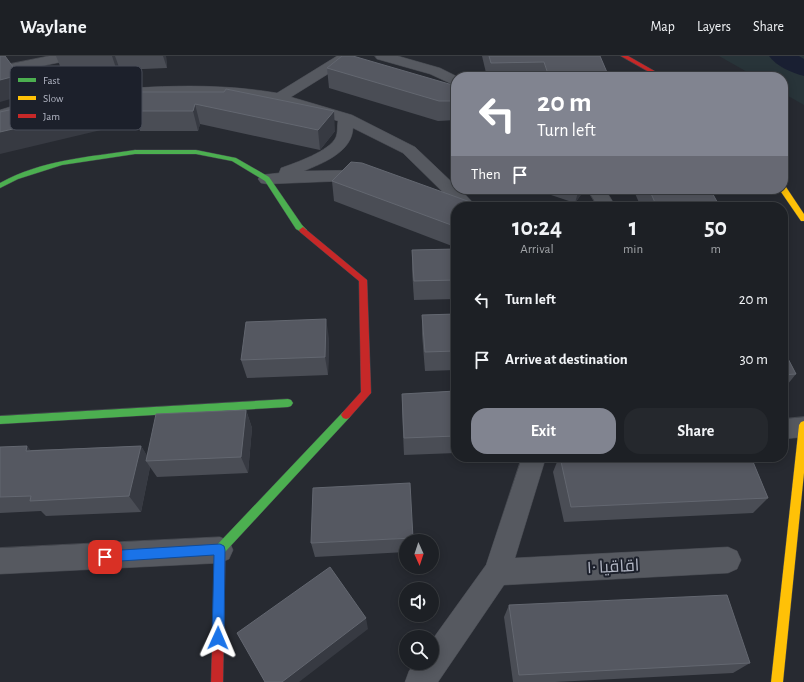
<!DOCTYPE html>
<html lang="en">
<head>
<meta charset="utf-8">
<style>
	:root { --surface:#1d2025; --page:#25282d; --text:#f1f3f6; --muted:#a0a3a7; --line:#3b3e42; --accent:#818490 }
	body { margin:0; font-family:"Alegreya Sans",Cairo,sans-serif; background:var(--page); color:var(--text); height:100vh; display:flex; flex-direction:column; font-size:15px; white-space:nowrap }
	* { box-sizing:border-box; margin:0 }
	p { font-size:13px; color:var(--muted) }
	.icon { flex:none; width:22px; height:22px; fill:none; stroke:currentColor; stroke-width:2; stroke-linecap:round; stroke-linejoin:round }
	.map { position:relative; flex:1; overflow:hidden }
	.drawer { position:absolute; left:451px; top:146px; width:337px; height:260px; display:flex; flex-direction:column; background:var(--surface); border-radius:16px; box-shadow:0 2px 10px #0003,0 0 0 1px var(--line) }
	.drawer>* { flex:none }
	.hud { position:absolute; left:451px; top:16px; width:337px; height:122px; border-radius:16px; box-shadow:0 2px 10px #0003,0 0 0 1px var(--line); background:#818490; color:#fff; overflow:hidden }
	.needle { width:26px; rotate:177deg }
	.buttons { position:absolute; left:399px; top:478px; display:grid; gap:8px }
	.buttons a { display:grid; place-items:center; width:40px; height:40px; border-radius:50%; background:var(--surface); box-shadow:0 2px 10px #0003,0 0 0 1px var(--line); font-size:20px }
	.pin { position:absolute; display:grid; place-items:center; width:34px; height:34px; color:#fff; margin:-17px; border-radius:8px; box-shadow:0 2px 6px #0006 }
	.me { position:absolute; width:44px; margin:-22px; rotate:1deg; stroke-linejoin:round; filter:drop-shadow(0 0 3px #0008) }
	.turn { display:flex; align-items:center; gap:14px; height:84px; padding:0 20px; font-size:18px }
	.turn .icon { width:52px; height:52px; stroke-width:2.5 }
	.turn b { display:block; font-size:28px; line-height:34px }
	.then { display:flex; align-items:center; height:38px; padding:0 20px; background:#0003; gap:8px; font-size:15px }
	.eta { display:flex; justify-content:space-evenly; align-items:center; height:68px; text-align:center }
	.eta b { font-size:24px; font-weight:600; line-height:28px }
	.primary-button { display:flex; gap:8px; margin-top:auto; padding:8px 20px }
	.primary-button a { flex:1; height:46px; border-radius:16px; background:var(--accent); color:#fff; font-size:16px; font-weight:600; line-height:46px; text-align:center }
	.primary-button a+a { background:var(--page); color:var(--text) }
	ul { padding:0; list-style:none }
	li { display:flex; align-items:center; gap:12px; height:60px; padding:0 20px }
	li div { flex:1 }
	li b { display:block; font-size:15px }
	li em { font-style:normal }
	header { display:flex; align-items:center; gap:24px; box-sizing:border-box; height:56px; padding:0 20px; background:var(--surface); border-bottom:1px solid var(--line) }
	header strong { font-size:19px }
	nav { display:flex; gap:22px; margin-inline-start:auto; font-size:14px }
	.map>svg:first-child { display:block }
</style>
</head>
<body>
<header>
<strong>Waylane</strong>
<nav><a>Map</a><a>Layers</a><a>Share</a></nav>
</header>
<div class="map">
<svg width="804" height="626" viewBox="0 0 804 626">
	<rect width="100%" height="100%" fill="#272a31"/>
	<polygon fill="#283439" points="719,0 804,0 804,49 783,37 783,21 756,21"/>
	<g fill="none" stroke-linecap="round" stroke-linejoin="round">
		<path fill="#191f32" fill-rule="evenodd" d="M769,0H799L804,3V20C792,17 776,10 769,0Z"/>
		<g stroke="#44474e" stroke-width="1">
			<g id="street">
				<path d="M49,0H78L76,3L27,13L48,40C125,32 200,24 277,37L337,0H354L352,3L291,41L352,59L415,91L456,130V133H460L477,151H458L403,97L353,72C352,96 323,107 304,115L367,114L373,115L376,119L373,123L367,124L267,128L261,127L258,123L261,119L279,117L281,112C295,107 330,95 336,81C338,76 337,70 338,65L277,46L243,40L174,38L46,49L0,64V54L35,43L14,16L0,18V10Z"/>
				<polygon points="375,0 398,0 440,12 458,21 456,21 456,30 430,18 377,3"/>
				<polygon points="587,133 605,133 616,151 598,151"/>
				<polygon points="804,361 804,381 783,383 783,363"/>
				<polygon points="522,401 546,401 515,502 728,491 737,495 741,504 737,513 728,517 504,529 438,626 405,626 409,615 415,607 432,607 432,584 486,509"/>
				<polygon points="220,481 229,485 233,494 229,503 220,507 0,518 0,492"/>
			</g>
		</g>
		<g stroke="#44474e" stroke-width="1">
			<g id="fast">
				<path d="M135,94H196L236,102L269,121L302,169L307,174L303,177L296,173L265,125L232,105L196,98H135L62,109L18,123L0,132V127C41,104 89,101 135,94Z"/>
				<polygon points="288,343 291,344 293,347 291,350 288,351 0,368 0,360"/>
				<path d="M346,355L349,356L351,359L349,362L225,496L224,508L220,509L216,508C214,502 214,496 216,490L343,356Z"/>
			</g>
		</g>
		<g stroke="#44474e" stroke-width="1">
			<g id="slow">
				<polygon points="783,131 786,131 804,158 804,165 801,165 779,133 783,133"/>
				<polygon points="804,365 804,417 783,626 771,626 799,369 801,366"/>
			</g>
		</g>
		<g stroke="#44474e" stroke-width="1">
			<g id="jam">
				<polygon points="621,0 628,0 665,21 658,21"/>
				<polygon points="303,171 367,224 371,337 349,362 346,363 343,362 341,359 343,356 361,336 359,225 300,176 299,174"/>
				<polygon points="220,499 224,500 225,504 223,626 211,626 215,504 216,500"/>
			</g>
		</g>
		<use href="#street" fill="#565960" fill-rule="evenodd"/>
		<use href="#fast" fill="#4caf50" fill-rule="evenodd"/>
		<use href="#slow" fill="#ffc107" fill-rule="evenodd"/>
		<use href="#jam" fill="#c62828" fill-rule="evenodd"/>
	</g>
	<g fill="#4a4d55">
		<polygon points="56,0 166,0 167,12 120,14 118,18 64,20"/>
		<polygon points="482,0 600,0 609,21 487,21"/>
		<polygon points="327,12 456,30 456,64 438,65 329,32"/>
		<polygon points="141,36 335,75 320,94 200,68 198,75 140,75 133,55"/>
		<polygon points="332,125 473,147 452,190 334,145"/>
		<polygon points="533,133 585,133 575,147"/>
		<polygon points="633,133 710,133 720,151 641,151"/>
		<polygon points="456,193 456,243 414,244 412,214 412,194"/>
		<polygon points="456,258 456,314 425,315 422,278 422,259"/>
		<polygon points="329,282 328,319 247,322 241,304"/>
		<polygon points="783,293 796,318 783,334"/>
		<polygon points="456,335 456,397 404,399 402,355 402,338"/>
		<polygon points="246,354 252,372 248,417 157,421 150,411 141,456 46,460 41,455 0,457 0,391 31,394 141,390 147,400"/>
		<polygon points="559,401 751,401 768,442 753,457 564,466 553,416"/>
		<polygon points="413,482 413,485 406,485 406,496 315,501 311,487"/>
		<polygon points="509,549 750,607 733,617 555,626 513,626 504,561"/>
	</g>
	<g fill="#373a42">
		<polygon points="112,0 115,0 120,14 118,18"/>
		<polygon points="163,0 166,0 167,12"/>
		<polygon points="19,19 28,38 0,46 0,24"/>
		<polygon points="104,33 118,70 0,98 0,76"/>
		<polygon points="195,48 200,68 198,75 193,55"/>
		<polygon points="334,55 335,75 320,94 318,74"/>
		<polygon points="579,133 585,133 575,147"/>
		<polygon points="473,147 472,151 469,151"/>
		<polygon points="456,167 456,185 452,190 454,170"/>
		<polygon points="326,263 329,282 328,319 325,301"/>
		<polygon points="246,354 252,372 248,417 241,401"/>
		<polygon points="27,390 42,407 26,395"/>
		<polygon points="141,390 150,404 146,405 150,411 141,456 129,440"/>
		<polygon points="366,562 368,573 299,626 282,626"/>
	</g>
	<g fill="#555861" stroke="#636770">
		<polygon points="0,0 5,0 19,19 0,24"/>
		<polygon points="342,0 353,0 456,30 456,45 439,45 327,12"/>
		<polygon points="489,0 600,0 609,21 549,21 544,6 491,7"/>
		<polygon points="104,33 110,50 0,76 0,56"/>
		<polygon points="226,33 334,55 318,74 195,48 193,55 133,55 141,36 224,36"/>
		<polygon points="351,106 362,107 473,147 469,151 456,151 456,167 454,170 332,125"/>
		<polygon points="649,133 710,133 720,151 657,151"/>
		<polygon points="544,149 550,151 543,151"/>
		<polygon points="456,193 456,224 414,225 412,194"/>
		<polygon points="456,258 456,295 425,296 422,259"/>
		<polygon points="326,263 325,301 241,304 246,266"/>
		<polygon points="783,293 796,318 783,319"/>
		<polygon points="456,335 456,380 404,382 402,338"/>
		<polygon points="246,354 241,401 146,405 156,358"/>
		<polygon points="27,390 26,395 141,390 129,440 30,445 31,440 0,441 0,391"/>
		<polygon points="560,401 751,401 768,442 571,451"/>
		<polygon points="410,427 413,482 311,487 313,432"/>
		<polygon points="330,511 366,562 282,626 265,626 237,577"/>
		<polygon points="727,539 750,607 519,619 509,549"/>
	</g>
	<polygon fill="#1a73e8" stroke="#114b97" points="220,488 224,490 225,494 224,582 222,586 218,588 214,586 212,582 214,499 105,506 101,505 100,501 101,497 105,495"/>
	<g text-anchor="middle" stroke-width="4" stroke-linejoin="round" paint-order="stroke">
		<g font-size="17" fill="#b1b5c3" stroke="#1c202b">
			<text transform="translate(613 510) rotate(-3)" y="6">اقاقیا ۱۰</text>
		</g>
	</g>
	<rect x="10" y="10" width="132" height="64" rx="6" fill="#1c202b" stroke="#494d59" stroke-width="1"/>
	<rect x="18" y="22" width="18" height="4" fill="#4caf50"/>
	<rect x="18" y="40" width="18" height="4" fill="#ffc107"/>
	<rect x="18" y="58" width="18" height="4" fill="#c62828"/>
	<g font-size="11" fill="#b1b5c3">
		<text x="43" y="28">Fast</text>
		<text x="43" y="46">Slow</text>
		<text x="43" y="64">Jam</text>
	</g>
</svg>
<div class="buttons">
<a><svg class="needle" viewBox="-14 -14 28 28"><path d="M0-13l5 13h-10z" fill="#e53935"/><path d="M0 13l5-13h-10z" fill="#a0a3a7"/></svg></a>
<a><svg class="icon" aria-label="sound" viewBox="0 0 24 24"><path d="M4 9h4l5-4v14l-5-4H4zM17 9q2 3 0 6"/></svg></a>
<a><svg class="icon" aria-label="search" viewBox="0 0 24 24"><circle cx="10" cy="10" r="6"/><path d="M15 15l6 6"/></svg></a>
</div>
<div class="pin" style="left:105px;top:501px;background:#d93025"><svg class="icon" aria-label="arrive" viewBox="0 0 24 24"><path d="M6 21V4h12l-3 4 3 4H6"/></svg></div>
<svg class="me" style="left:218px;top:582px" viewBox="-20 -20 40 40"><path d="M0-17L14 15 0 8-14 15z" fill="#1a73e8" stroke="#fff" stroke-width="4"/></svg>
<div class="hud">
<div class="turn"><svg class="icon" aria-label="left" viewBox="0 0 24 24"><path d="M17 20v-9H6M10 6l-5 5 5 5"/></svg><div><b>20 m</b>Turn left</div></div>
<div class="then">Then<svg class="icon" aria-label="arrive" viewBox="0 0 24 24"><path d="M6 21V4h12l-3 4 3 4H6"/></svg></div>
</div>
<section class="drawer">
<div class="eta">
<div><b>10:24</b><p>Arrival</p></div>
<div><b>1</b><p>min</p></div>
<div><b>50</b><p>m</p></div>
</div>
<ul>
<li><svg class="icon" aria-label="left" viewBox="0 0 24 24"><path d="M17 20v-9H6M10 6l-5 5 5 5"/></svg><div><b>Turn left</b></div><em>20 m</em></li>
<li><svg class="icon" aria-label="arrive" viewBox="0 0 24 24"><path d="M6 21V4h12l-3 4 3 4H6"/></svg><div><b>Arrive at destination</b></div><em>30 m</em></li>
</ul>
<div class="primary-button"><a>Exit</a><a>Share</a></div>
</section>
</div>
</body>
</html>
